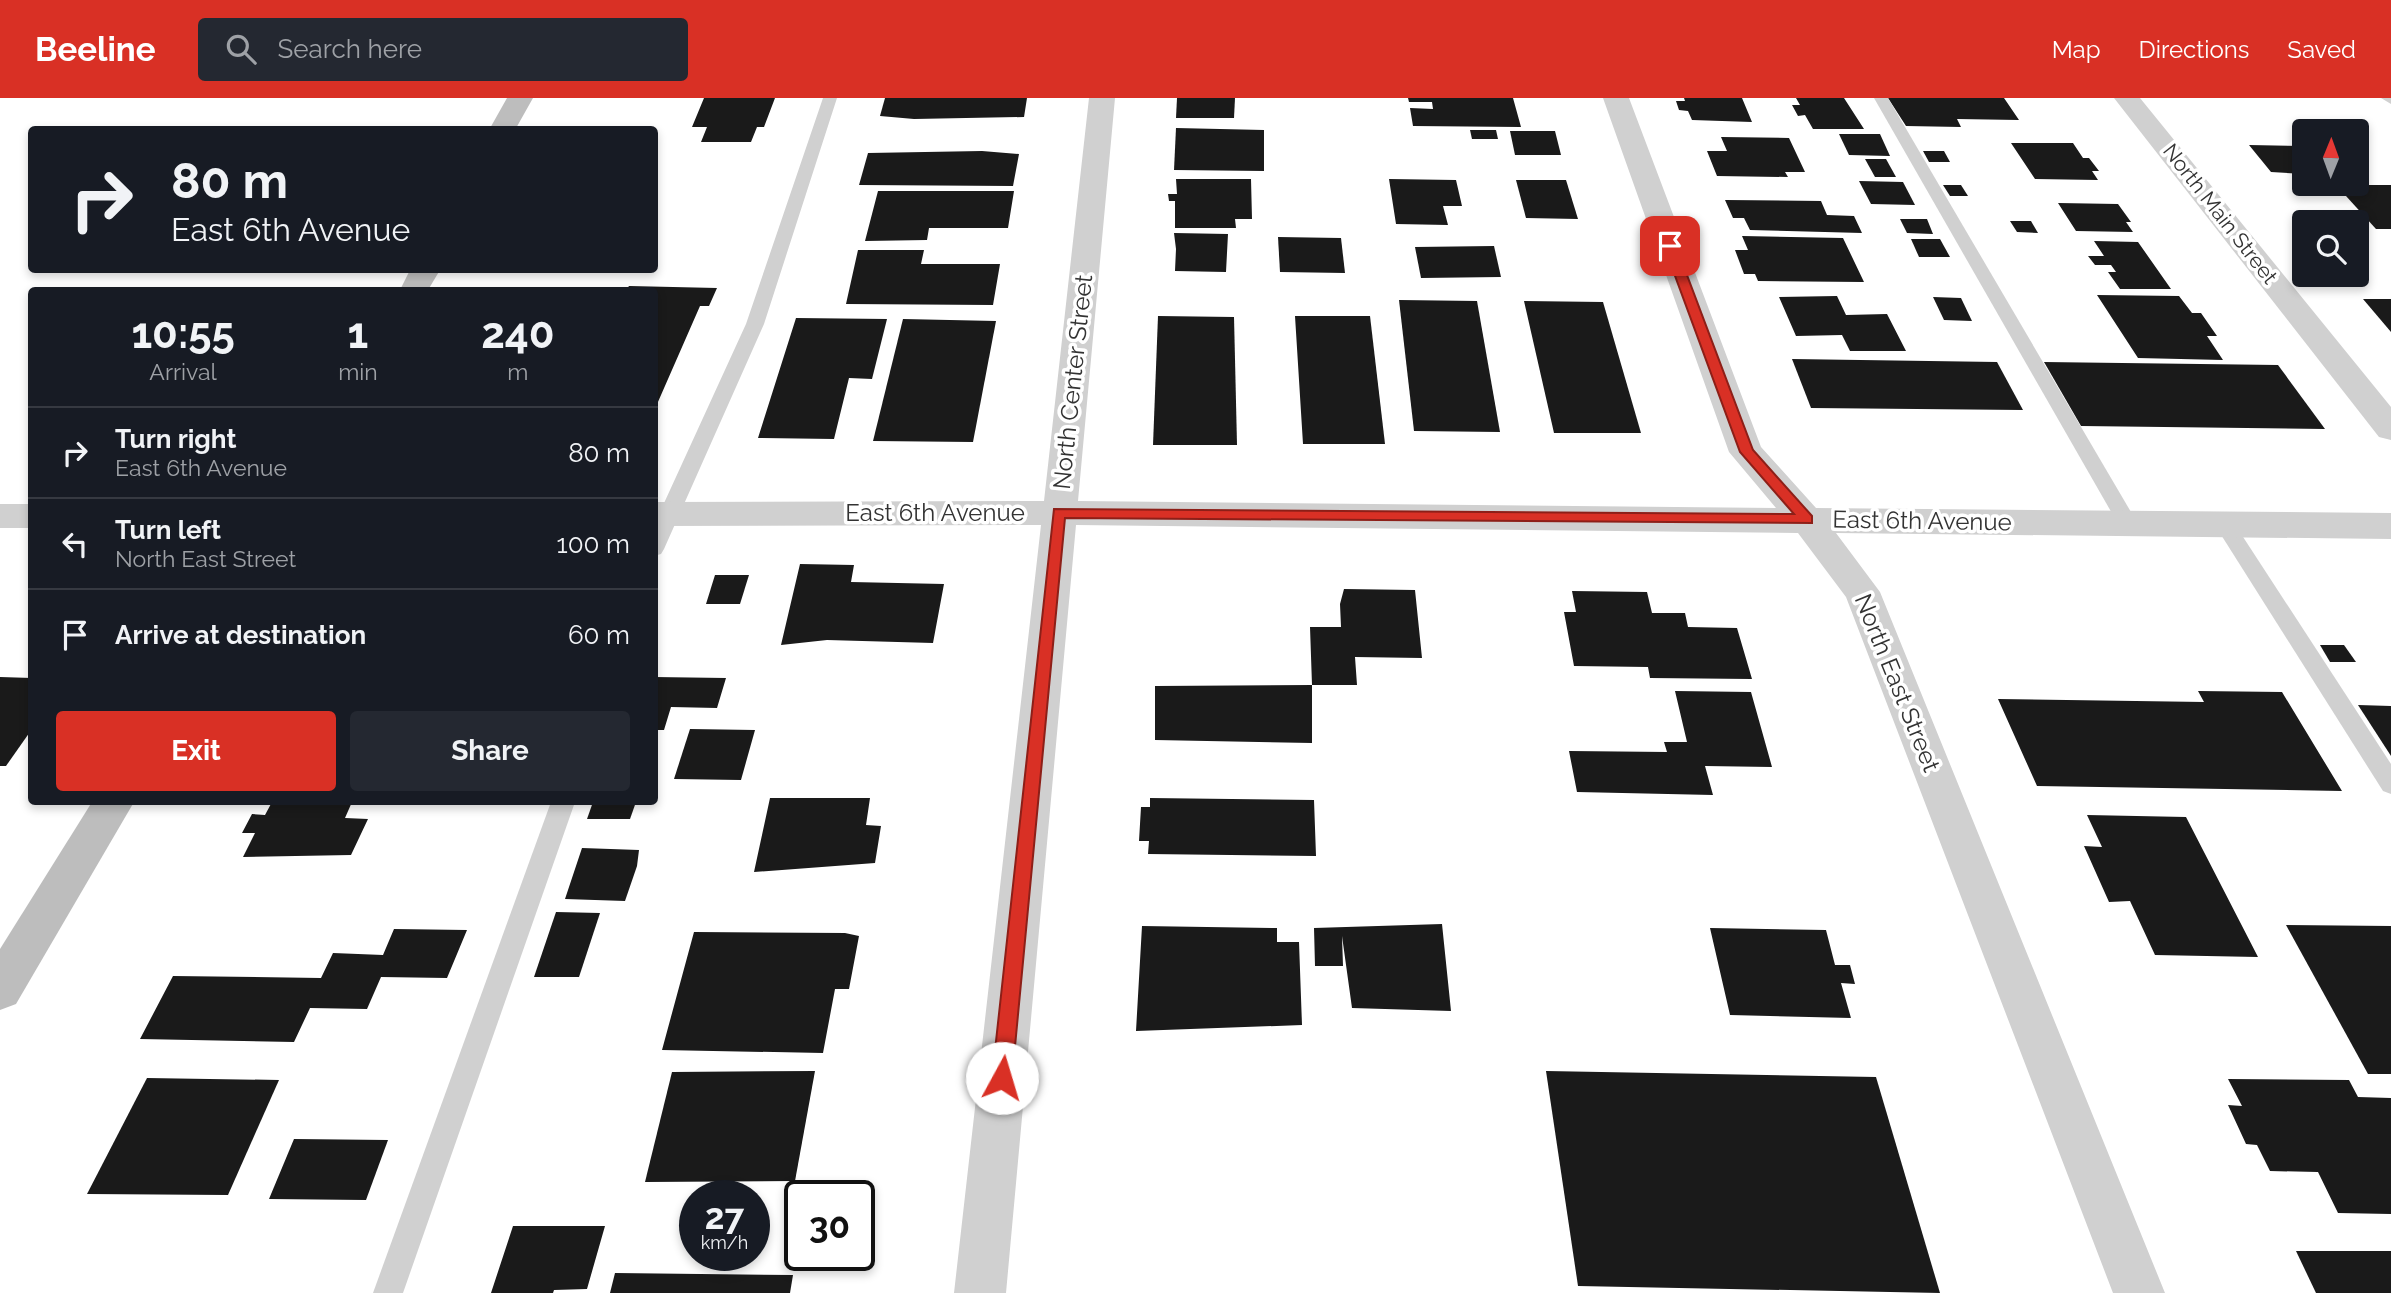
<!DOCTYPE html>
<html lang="en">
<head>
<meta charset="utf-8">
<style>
	:root { --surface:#171b24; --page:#242831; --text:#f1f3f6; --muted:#9ea1a6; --line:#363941; --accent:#d93025 }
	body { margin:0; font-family:Raleway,sans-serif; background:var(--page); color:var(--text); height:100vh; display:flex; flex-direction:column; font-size:26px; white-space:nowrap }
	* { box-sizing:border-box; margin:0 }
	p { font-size:23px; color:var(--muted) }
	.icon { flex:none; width:38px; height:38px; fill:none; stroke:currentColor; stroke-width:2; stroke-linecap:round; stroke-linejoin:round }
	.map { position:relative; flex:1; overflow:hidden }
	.panel { position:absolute; left:28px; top:189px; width:630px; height:518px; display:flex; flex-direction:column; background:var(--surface); border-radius:7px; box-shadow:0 4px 10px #0003 }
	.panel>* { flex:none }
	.banner { position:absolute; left:28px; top:28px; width:630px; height:147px; border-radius:7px; box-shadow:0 4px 10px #0003; background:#171b24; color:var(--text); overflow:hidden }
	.needle { width:46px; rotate:1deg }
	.controls { position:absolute; left:2292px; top:21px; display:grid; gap:14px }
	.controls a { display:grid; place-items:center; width:77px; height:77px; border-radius:7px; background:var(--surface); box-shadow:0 4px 10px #0003; font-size:35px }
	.speed { position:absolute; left:679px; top:1082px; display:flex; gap:14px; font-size:35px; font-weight:700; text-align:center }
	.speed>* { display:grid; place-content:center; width:91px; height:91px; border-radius:50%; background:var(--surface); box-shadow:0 4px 10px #0003; line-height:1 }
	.speed small { font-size:18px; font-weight:400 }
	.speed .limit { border:4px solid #111; border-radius:10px; background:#fff; color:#111 }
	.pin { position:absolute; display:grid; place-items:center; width:60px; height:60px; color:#fff; margin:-30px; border-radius:14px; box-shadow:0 4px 10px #0006 }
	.me { position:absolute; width:77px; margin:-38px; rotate:6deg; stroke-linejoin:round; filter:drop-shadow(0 0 5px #0008) }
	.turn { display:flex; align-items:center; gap:24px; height:147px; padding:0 28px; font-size:32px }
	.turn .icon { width:91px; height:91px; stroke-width:2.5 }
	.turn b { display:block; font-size:49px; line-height:60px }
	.eta { display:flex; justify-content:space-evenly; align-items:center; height:119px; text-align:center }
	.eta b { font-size:42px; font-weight:700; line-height:49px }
	.button { display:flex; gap:14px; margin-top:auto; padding:14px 28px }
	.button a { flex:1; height:80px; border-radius:7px; background:var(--accent); color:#fff; font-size:28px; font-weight:700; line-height:80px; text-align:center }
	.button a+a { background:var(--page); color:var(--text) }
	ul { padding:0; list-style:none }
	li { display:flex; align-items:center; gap:21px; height:91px; padding:0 28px; border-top:2px solid var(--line) }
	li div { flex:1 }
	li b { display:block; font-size:26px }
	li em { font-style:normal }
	header { display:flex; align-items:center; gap:42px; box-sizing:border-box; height:98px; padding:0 35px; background:var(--accent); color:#fff }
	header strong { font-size:33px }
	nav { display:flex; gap:38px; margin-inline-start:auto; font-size:24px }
	.search { width:490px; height:63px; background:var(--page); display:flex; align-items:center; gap:18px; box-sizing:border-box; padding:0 24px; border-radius:7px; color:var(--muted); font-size:26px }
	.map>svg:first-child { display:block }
</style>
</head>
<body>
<header>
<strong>Beeline</strong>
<div class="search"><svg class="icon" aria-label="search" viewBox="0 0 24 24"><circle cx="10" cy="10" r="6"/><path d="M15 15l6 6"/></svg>Search here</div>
<nav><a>Map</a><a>Directions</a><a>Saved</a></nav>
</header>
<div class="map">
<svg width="2391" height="1195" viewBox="0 0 2391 1195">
	<rect width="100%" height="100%" fill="#fff"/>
	<g fill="#1a1a1a">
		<polygon points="704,0 775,0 764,29 757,29 751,44 701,44 707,29 692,29"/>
		<polygon points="885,0 1027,0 1024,19 914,21 880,18"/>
		<polygon points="1177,0 1235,0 1234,20 1176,20"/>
		<polygon points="1408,0 1513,0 1521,29 1413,28 1410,10 1433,11 1432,4 1409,4"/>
		<polygon points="1684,0 1742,0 1752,24 1692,22 1688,13 1679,12 1676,3 1685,3"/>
		<polygon points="1796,0 1844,0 1864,31 1813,31 1805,17 1798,18 1792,7 1800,7"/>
		<polygon points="1888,0 2004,0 2019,22 1957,21 1961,29 1906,28"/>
		<polygon points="1176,30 1264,32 1264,73 1174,72"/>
		<polygon points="1470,32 1496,32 1498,41 1472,41"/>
		<polygon points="1510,33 1555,33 1561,57 1515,57"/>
		<polygon points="1839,36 1880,36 1890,58 1849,57"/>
		<polygon points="1721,39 1789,40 1805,74 1785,74 1788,79 1717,78 1707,53 1727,53"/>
		<polygon points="2011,45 2073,45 2083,60 2089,60 2099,73 2092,73 2098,82 2035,81"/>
		<polygon points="2249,47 2305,48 2305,76 2271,74"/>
		<polygon points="982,53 1019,56 1013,88 859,87 868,55"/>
		<polygon points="1923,53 1944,53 1950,64 1929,64"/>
		<polygon points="1865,61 1886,61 1896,79 1875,79"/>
		<polygon points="1176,81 1251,81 1252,121 1235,121 1236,130 1175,130 1175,103 1169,103 1168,96 1177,96"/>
		<polygon points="1389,81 1456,82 1462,108 1443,108 1448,127 1396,126"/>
		<polygon points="1516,82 1566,82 1578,121 1526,120"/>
		<polygon points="1859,83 1903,84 1915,107 1871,106"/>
		<polygon points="1943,87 1961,87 1968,98 1950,98"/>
		<polygon points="2336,87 2391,87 2391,131 2376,131"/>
		<polygon points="878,93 1014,93 1008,130 929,130 927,142 865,143"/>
		<polygon points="1725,102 1821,103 1827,117 1854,118 1862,135 1750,132 1744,120 1733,120"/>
		<polygon points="2058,105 2118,106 2131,124 2126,124 2133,134 2076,133"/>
		<polygon points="1900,121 1927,121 1933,136 1907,135"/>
		<polygon points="2010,123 2031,123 2038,135 2017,134"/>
		<polygon points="1174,135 1228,136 1226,174 1175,173 1176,151"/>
		<polygon points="1742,138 1843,140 1864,184 1758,183 1755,176 1744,176 1735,152 1748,152"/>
		<polygon points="1278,139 1341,140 1345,175 1280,174"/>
		<polygon points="1911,141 1940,141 1950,159 1919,159"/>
		<polygon points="2094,143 2138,144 2171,191 2120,191 2108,174 2116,174 2111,167 2095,167 2088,158 2104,158"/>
		<polygon points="1494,148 1501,179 1421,180 1415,149"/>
		<polygon points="858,152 924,152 921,166 1000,166 993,207 846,206"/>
		<polygon points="629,188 717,190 709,208 700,208 654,313 654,192 626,192"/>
		<polygon points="2097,197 2179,198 2192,215 2201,215 2217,238 2207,238 2223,262 2138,260"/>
		<polygon points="1837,198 1846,217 1887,216 1906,253 1850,253 1842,237 1796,238 1779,199"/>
		<polygon points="1933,199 1961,200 1972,223 1944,222"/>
		<polygon points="2363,201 2391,201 2391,234"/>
		<polygon points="1399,202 1477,203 1500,334 1414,333"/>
		<polygon points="1524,203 1603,204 1641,335 1554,335"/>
		<polygon points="1158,218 1234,219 1237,347 1153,347"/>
		<polygon points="1295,218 1370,218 1385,346 1303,346"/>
		<polygon points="796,220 887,221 872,281 849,280 834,341 758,340"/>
		<polygon points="903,221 996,223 973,344 873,343"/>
		<polygon points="1792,261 1997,264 2023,312 1811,310"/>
		<polygon points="2044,264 2278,267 2325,331 2081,328"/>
		<polygon points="800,466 854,467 851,484 944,486 933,545 827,542 781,547"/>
		<polygon points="715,477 749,477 740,506 706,506"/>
		<polygon points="1344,491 1415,492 1422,560 1355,559 1357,587 1312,587 1310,529 1341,529 1340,506"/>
		<polygon points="1572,493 1647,494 1652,515 1685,515 1688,529 1737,530 1752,581 1650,580 1648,569 1574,568 1564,514 1576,514"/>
		<polygon points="2320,547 2344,547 2356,564 2330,564"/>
		<polygon points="0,579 32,580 32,631 6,668 0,668"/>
		<polygon points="654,579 726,580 717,610 671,609 664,632 654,632"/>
		<polygon points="1312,587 1312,645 1155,642 1155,588"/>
		<polygon points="1675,593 1751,594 1772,669 1705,668 1713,697 1577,694 1569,653 1667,654 1664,644 1687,644"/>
		<polygon points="2198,593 2282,594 2342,693 2037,688 1998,601 2204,604"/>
		<polygon points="2358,607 2391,608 2391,658"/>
		<polygon points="690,631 755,632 741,682 674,681"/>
		<polygon points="770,700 870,700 866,727 881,728 875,765 754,774"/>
		<polygon points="1150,700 1314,702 1316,758 1148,756 1149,743 1139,743 1141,709 1150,709"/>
		<polygon points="272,704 352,704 345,720 368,721 351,757 243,759 255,735 242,735 252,716 265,717"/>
		<polygon points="593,704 636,704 630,721 587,721"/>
		<polygon points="2087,717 2186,719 2258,859 2155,857 2130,803 2109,804 2084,748 2102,749"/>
		<polygon points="582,750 639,752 637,768 625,803 565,801"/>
		<polygon points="556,814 600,815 579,879 534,879"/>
		<polygon points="1442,826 1451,913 1352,910 1342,838 1343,868 1315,868 1314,830"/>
		<polygon points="2286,827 2391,828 2391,976 2368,976"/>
		<polygon points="1142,828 1277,830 1277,844 1299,844 1302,927 1136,933"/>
		<polygon points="1710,830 1826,832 1835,867 1850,867 1855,886 1841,885 1851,920 1730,917"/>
		<polygon points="394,831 467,832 447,880 381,879 367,911 310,910 294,944 140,941 173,878 321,880 333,855 383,857"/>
		<polygon points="694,834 845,835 859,838 849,891 835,891 823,955 662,952"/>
		<polygon points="815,973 795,1083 645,1084 672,974"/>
		<polygon points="1546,973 1876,979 1940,1195 1578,1188"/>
		<polygon points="147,980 279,982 228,1097 87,1096"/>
		<polygon points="2228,981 2349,982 2358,999 2391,1000 2391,1116 2338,1115 2318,1074 2270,1073 2257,1047 2246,1046 2228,1007 2242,1008"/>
		<polygon points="294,1041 388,1042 366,1102 269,1101"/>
		<polygon points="513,1128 605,1128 587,1191 554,1192 553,1195 491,1195"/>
		<polygon points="2296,1153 2391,1153 2391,1195 2316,1195"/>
		<polygon points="615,1175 793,1177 790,1195 610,1195"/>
	</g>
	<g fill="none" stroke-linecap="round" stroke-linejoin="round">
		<g fill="#d0d0d0" fill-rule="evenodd">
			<polygon points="823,0 837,0 764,226 664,451 661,456 654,458 654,427 746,226"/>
			<polygon points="1874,0 1888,0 2138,426 2135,431 2128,433 2121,431"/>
			<polygon points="2381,0 2391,0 2391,6"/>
			<polygon points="2225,420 2232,422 2391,666 2391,696 2383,693 2218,432 2215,427 2218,422"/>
			<polygon points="551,704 575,704 403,1195 373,1195"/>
		</g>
		<g fill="#d0d0d0" fill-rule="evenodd">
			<polygon points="1089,0 1115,0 1078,403 1776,410 1729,354 1603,0 1629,0 1761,349 1816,410 2391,415 2391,441 1836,435 1880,494 2165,1195 2113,1195 1846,499 1798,435 1076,427 1006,1195 954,1195 1041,427 654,428 654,404 1044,403"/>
			<polygon points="2114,0 2140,0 2391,309 2391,342 2379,339"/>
			<rect x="0" y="406" width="32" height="24"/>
		</g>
		<g fill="#bdbdbd" fill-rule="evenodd">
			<polygon points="507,0 533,0 515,32 489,32"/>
			<polygon points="410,172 440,172 428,192 400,192"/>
			<polygon points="92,704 134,704 16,906 0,912 0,851"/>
		</g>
	</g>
	<polygon fill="#d93025" stroke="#8d1f18" stroke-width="2" points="1670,145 1676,148 1753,352 1812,418 1812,425 1065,420 1012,980 1009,987 1002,989 995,987 992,980 1054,411 1794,416 1740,354 1664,148"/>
	<g text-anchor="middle" stroke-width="7" stroke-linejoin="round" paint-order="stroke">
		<g font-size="21" fill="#333" stroke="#fff">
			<text transform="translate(2220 116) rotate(52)" y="7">North Main Street</text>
		</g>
		<g font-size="24" fill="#333" stroke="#fff">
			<text transform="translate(1073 284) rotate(-84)" y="8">North Center Street</text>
			<text x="935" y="423">East 6th Avenue</text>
			<text transform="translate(1922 423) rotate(1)" y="8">East 6th Avenue</text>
			<text transform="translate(1897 585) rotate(68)" y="8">North East Street</text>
		</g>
	</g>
</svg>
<div class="controls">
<a><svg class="needle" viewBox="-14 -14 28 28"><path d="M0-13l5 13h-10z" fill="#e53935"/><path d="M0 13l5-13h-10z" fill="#9ea1a6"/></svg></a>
<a><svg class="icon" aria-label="search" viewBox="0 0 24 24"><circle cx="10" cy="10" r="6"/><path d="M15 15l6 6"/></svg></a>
</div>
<div class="speed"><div>27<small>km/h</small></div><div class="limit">30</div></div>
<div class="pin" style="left:1670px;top:148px;background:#d93025"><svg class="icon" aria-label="arrive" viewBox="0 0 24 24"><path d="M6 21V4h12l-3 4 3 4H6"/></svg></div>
<svg class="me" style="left:1002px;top:980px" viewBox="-20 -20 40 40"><circle r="19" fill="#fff"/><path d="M0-13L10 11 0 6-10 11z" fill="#d93025"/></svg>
<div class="banner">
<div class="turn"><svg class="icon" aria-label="right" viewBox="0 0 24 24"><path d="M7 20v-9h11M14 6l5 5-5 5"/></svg><div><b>80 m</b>East 6th Avenue</div></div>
</div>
<section class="panel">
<div class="eta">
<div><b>10:55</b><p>Arrival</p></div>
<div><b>1</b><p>min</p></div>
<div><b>240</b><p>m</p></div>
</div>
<ul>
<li><svg class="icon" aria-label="right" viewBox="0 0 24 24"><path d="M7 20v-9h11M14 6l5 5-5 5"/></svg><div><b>Turn right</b><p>East 6th Avenue</p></div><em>80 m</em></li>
<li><svg class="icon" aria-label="left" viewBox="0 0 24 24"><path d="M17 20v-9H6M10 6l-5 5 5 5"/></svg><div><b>Turn left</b><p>North East Street</p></div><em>100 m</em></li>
<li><svg class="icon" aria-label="arrive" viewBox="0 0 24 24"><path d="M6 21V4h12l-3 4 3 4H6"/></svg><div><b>Arrive at destination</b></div><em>60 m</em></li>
</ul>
<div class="button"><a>Exit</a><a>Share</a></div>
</section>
</div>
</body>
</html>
